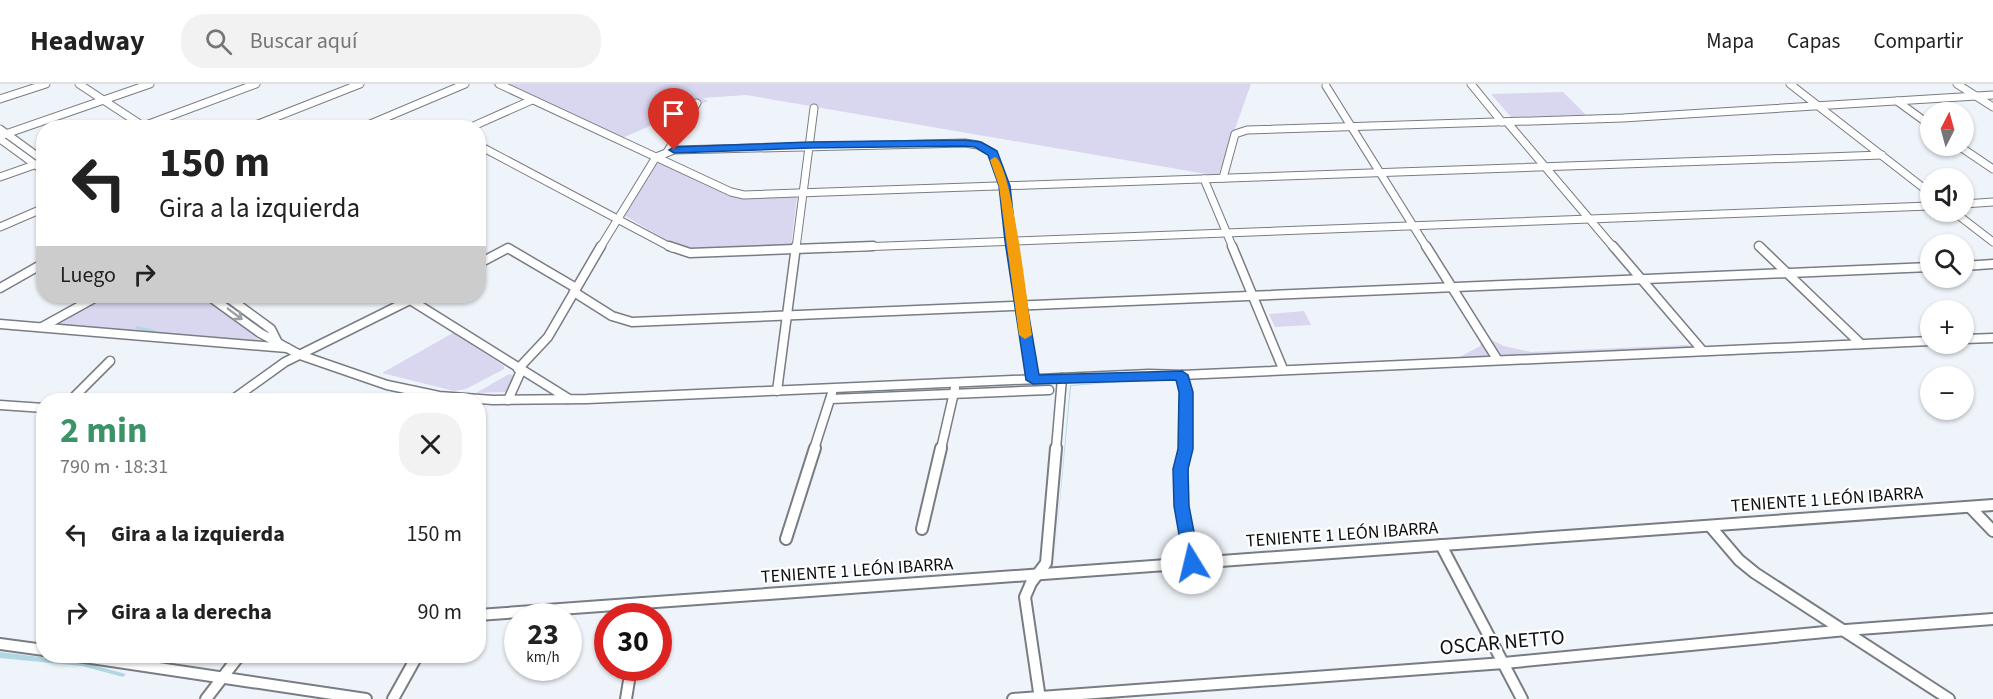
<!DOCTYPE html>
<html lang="es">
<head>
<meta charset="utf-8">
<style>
	:root { --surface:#fff; --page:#f2f2f2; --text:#222; --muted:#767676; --line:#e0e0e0; --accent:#3c9367 }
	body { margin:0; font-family:"Source Sans 3",sans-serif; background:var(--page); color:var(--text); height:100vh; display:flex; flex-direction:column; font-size:22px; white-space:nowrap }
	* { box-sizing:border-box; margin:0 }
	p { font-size:20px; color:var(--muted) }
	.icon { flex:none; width:33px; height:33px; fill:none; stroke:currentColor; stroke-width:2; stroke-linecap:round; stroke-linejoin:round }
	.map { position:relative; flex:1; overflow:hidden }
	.details { position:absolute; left:36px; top:309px; width:450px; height:270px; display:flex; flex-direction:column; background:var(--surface); border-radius:24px; box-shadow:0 2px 4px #0004 }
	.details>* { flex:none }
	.top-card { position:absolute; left:36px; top:36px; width:450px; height:183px; border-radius:24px; box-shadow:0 2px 4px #0004; background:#fff; color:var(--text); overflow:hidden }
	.needle { width:39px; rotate:6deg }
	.fabs { position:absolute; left:1920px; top:18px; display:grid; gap:12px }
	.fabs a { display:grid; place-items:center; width:54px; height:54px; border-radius:50%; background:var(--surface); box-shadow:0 2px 4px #0004; font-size:30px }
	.speed { position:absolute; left:504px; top:519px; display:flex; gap:12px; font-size:30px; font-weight:700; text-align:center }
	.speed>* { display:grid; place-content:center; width:78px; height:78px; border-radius:50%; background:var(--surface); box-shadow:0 2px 4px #0004; line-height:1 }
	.speed small { font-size:15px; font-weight:400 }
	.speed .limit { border:9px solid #d22; background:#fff; color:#111 }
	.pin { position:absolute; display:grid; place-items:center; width:51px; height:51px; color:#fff; margin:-62px -26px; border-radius:50% 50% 50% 0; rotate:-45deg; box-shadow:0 0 6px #0007 }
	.pin .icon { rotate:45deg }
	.me { position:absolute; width:66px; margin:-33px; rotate:351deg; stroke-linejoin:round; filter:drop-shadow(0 0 4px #0008) }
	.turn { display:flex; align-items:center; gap:21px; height:126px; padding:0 24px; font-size:27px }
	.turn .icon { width:78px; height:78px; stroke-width:2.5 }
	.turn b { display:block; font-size:42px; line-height:51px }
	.then { display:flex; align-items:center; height:57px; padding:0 24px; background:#0003; gap:12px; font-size:22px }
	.round { display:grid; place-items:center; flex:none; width:63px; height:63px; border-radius:24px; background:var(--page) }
	.headline { display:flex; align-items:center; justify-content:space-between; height:102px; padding:0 24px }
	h1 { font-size:36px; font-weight:700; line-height:45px; color:var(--accent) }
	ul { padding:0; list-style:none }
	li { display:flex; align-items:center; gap:18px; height:78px; padding:0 24px }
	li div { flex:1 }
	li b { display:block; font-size:22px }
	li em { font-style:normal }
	header { display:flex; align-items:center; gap:36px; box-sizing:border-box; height:84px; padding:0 30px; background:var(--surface); border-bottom:2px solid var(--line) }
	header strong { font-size:28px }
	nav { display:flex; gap:33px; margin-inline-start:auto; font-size:21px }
	.search { width:420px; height:54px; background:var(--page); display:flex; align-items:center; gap:15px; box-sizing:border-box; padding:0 21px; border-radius:24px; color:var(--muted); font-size:22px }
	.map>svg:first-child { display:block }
</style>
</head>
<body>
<header>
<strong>Headway</strong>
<div class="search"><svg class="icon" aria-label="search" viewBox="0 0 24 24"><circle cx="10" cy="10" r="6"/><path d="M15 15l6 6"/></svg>Buscar aquí</div>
<nav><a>Mapa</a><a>Capas</a><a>Compartir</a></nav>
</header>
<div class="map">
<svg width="1993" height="615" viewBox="0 0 1993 615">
	<rect width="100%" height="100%" fill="#eef4fa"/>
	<g fill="#d9d6f0">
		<polygon points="492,0 1251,0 1218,92 746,11 703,14 708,17 613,58"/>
		<polygon points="1563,8 1586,31 1511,33 1491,10"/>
		<polygon points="658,78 732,111 797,113 791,161 689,165 675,161 625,132"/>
		<polygon points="104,212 202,212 259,256 255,258 56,240"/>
		<polygon points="1304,227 1311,241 1275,243 1269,230"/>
		<polygon points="453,249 504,282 504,285 466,305 454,307 382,289"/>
		<polygon points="1484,252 1504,262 1531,268 1688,261 1691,263 1460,273 1480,262"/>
		<polygon points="509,290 513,291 507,308 476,309"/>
	</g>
	<g fill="#b0d7e2">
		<polygon points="1993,260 1298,290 1298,289"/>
		<polygon points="1157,295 1071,302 1054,480 1070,301"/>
		<polygon points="0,568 81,578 126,590 123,593 82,582 0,574"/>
	</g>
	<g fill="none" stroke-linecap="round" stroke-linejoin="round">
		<polyline stroke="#b0d7e2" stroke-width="3" points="137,244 153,247"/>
		<g stroke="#787d83" stroke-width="9">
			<g id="street-far2">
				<polyline points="79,0 146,44"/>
				<polyline points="499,0 731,108 744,111 1882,71"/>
				<polyline points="1471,0 1502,38"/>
				<polyline points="1790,0 1930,109"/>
				<polyline points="1957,0 1993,23"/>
				<polyline points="1326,2 1427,164"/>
				<polyline points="0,15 46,0"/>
				<polyline points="1897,17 1930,41"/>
				<polyline points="1507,38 1614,164"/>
				<polyline points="138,44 256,0"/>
				<polyline points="248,44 360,0"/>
				<polyline points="361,44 465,0"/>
				<polyline points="469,44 532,16"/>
				<polyline points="0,45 44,77"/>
				<polyline points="0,52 150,0"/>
				<polyline points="0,55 44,87"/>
				<polyline points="478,61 672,164"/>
				<polyline points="1959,62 1993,85"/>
				<polyline points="667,68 697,19"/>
				<polyline points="0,93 37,80"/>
				<polyline points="1223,94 1235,50 1247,46 1623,34 1993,11"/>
				<polyline points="1204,95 1233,164"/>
				<polyline points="1964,120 1993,118"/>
				<polyline points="1954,128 1993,158"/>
				<polyline points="0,143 44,124"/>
				<polyline points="1759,162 1761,164"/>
				<polyline points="600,164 656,73 674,66 965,59 978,61 993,69 1004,102 1011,164"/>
				<polyline points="796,164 814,24"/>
				<polyline points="833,164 1930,122"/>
			</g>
		</g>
		<g stroke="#787d83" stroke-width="11">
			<g id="street-far1">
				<polyline points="669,162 690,169 873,162"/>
				<polyline points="1011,162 1033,295"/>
				<polyline points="1232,162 1283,285"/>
				<polyline points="1426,162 1497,275"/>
				<polyline points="1613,162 1702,266"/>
				<polyline points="1759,162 1861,260"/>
				<polyline points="478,180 508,164 576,204"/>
				<polyline points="1964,182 1993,180"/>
				<polyline points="0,204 44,179"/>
				<polyline points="574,208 612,232 632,238 1930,183"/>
				<polyline points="209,212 260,249 300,271 387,301 439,312 493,316 587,315 1149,290 1182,291 1930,257"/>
				<polyline points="226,212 271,245 277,257"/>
				<polyline points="404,212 569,315"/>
				<polyline points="0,240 287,264"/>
				<polyline points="42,243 98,212"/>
				<polyline points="1964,255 1993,254"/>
				<polyline points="518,285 548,253 601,162"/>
				<polyline points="1182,291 1186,308 1185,365"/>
				<polyline points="777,307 796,162"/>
				<polyline points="831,315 1049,306"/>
				<polyline points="71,316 110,277"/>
				<polyline points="232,316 285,278 418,212"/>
				<polyline points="508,316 521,287"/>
				<polyline points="0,321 44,324"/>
				<polyline points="814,365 832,309"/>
				<polyline points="941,365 955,304"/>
				<polyline points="1056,365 1062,294"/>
			</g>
		</g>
		<g stroke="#787d83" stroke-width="14">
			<g id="street">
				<path d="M1185,364C1176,407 1184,437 1192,479"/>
				<polyline points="1970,423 1993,447"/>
				<polyline points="1710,442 1739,476 1755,489 1949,615"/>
				<polyline points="922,445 941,364"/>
				<polyline points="786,455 815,364"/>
				<polyline points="1441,461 1522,615"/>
				<polyline points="478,531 1993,421"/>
				<polyline points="640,532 642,519"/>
				<polyline points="0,560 44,566"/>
				<polyline points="78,572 366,615"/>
				<polyline points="206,615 239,572"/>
				<polyline points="393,615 417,572"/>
				<polyline points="626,615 631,584"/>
				<polyline points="1013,615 1504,579 1846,546 1993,535"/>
				<polyline points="1040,615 1025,513 1031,499 1046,479 1056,364"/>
			</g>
		</g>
		<use href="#street-far2" stroke="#fff" stroke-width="7"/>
		<use href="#street-far1" stroke="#fff" stroke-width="8"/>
		<use href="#street" stroke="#fff" stroke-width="10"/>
	</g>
	<defs><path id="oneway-shaft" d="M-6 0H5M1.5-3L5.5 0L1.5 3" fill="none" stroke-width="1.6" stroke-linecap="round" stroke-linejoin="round" transform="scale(1.5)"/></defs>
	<use stroke="#9e9f9f" href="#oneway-shaft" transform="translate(235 230) rotate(37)"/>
	<polygon fill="#1a73e8" stroke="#114b97" stroke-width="1.5" points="965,56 981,58 997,67 1010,102 1016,157 1039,291 1182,287 1188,291 1193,308 1193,365 1188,385 1189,422 1200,479 1198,484 1192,486 1187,484 1184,479 1174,422 1173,385 1178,365 1179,308 1176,296 1033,300 1026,296 1005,157 999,102 988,71 975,63 965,62 810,64 674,69 669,66 674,63 810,58"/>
	<path fill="#f59e0b" d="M995,73C1012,79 1028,226 1032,251L1025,255L1019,251L999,102L990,76Z"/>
	<g text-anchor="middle" stroke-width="4.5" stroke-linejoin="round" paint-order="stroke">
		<g font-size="18" fill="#0c0e10" stroke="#fff">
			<text transform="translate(1827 415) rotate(-4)" y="6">TENIENTE 1 LEÓN IBARRA</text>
			<text transform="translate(1342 450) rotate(-4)" y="6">TENIENTE 1 LEÓN IBARRA</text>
			<text transform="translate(857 486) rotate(-4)" y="6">TENIENTE 1 LEÓN IBARRA</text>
		</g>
		<g font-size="21" fill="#0c0e10" stroke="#fff">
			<text transform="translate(1502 558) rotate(-5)" y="7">OSCAR NETTO</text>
		</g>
	</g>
</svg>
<div class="fabs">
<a><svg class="needle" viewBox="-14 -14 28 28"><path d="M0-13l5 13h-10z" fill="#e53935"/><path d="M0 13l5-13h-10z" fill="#767676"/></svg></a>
<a><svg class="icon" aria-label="sound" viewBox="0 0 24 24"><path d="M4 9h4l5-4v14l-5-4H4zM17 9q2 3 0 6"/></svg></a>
<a><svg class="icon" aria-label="search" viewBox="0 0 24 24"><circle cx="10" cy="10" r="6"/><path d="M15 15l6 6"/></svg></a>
<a>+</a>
<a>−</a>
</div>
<div class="speed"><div>23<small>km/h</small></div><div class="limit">30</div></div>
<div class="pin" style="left:674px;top:66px;background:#d93025"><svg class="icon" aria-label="arrive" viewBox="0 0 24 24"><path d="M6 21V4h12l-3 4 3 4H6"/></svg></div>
<svg class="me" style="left:1192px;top:479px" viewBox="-20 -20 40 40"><circle r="19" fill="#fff"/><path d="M0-13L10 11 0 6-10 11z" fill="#1a73e8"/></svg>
<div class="top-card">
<div class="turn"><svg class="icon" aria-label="left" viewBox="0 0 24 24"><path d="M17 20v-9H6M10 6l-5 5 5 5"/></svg><div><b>150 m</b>Gira a la izquierda</div></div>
<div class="then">Luego<svg class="icon" aria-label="right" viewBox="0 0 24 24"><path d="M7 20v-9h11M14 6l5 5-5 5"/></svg></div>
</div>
<section class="details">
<div class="headline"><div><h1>2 min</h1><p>790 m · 18:31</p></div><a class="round"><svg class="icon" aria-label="close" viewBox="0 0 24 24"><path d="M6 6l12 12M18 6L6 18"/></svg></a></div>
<ul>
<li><svg class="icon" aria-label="left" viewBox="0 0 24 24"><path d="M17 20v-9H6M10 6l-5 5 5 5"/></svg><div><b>Gira a la izquierda</b></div><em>150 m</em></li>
<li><svg class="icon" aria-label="right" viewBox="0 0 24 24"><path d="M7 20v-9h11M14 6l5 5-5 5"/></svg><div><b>Gira a la derecha</b></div><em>90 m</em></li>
</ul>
</section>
</div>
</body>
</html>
